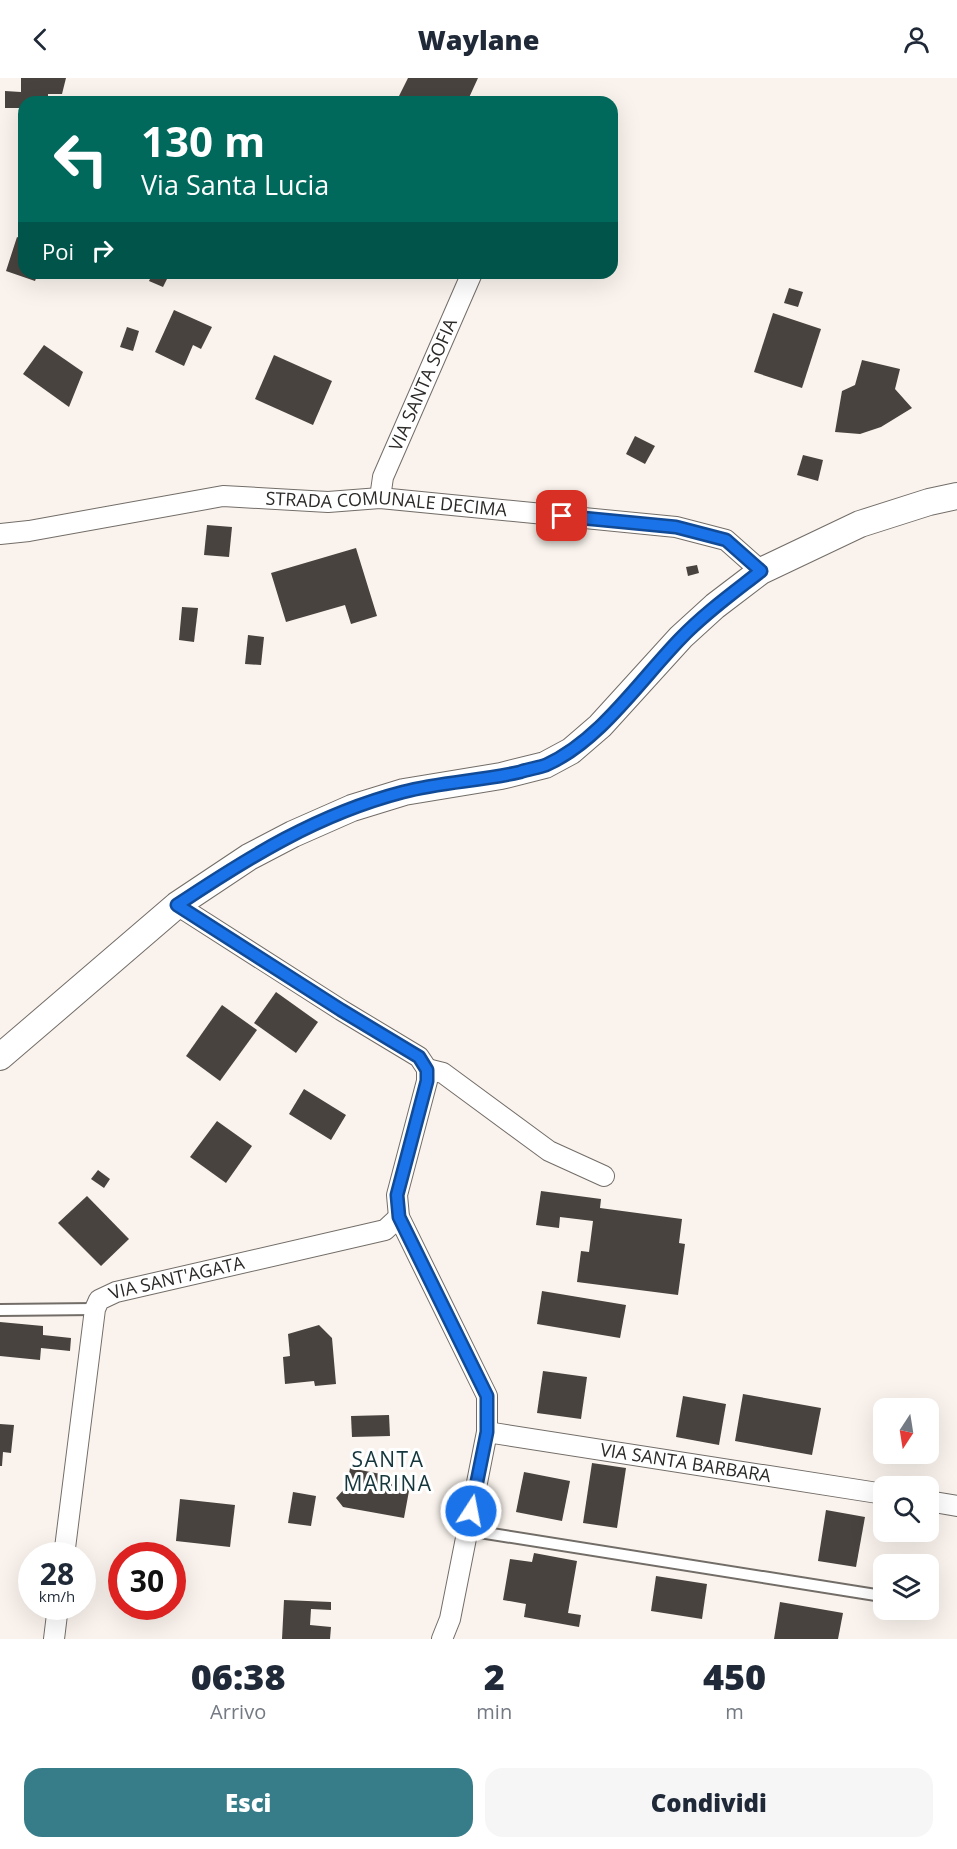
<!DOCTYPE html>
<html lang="it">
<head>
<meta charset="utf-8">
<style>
	:root { --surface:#fff; --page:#f6f6f7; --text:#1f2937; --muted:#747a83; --accent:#377c89 }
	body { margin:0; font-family:"Open Sans",sans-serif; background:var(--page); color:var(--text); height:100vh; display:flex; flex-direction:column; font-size:22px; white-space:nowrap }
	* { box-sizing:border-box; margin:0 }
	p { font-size:20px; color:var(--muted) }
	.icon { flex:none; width:33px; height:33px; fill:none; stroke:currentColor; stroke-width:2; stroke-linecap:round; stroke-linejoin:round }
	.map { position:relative; height:1561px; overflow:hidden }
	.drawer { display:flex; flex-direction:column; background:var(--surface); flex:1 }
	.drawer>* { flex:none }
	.guide { position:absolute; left:18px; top:18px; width:600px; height:183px; border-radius:18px; box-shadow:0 6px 24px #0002; background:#00695c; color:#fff; overflow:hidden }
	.needle { width:39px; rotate:192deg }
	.tools { position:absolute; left:873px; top:1320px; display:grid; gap:12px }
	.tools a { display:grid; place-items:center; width:66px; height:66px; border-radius:12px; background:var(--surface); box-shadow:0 6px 24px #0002; font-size:30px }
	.speed { position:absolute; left:18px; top:1464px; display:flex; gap:12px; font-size:30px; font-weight:700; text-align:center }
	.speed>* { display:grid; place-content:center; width:78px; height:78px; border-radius:50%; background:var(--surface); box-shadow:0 6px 24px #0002; line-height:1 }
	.speed small { font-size:15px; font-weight:400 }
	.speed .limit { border:9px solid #d22; background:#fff; color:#111 }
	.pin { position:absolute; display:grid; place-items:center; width:51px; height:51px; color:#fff; margin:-26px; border-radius:12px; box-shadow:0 3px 9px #0006 }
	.me { position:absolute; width:66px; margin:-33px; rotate:11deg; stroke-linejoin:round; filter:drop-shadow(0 0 4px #0008) }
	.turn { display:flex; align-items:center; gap:21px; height:126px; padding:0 24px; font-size:27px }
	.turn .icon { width:78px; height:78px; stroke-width:2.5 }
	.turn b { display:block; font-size:42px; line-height:51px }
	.then { display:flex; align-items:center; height:57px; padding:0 24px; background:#0003; gap:12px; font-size:22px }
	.eta { display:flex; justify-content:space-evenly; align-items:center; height:102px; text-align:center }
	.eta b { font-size:36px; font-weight:800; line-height:42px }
	.cta { display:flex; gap:12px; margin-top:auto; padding:12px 24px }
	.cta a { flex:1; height:69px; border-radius:18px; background:var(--accent); color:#fff; font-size:24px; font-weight:800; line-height:69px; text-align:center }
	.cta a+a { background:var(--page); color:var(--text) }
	header { display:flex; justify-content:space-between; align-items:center; height:78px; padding:0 24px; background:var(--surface); font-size:27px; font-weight:800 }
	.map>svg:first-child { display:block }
</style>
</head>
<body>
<header><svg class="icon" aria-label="back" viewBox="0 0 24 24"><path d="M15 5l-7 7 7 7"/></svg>Waylane<svg class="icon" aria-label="person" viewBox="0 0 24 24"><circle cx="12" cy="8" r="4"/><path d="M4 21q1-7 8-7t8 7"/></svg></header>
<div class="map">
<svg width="957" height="1561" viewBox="0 0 957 1561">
	<rect width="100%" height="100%" fill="#faf3ed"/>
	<g fill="#48433e">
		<polygon points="21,0 66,0 62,16 48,16 48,24 24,24 24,47 19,47 20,30 5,30 5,13 21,14"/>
		<polygon points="408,0 478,0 467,24 452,24 448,22 448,24 401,24 397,22"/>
		<polygon points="17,159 24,162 24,195 38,195 35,203 6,193"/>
		<polygon points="153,195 170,195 163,209 149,203"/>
		<polygon points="789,210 803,214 798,229 784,225"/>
		<polygon points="174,232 212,249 201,271 193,267 184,288 155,274"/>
		<polygon points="773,235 821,251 802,310 754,294"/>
		<polygon points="127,249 139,253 133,273 120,269"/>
		<polygon points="44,267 83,294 69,329 23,296"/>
		<polygon points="274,277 332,303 313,347 255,321"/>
		<polygon points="862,282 900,291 895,311 912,330 881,349 860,356 835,354 842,313 855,307"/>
		<polygon points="635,358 655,368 645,386 626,376"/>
		<polygon points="803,377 823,382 818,403 797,397"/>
		<polygon points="207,447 232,449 229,479 204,477"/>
		<polygon points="356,470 377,538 351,546 345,527 286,544 271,495"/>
		<polygon points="697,487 699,495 688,498 686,489"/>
		<polygon points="182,529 198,530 194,564 179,562"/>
		<polygon points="248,557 264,559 261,587 245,586"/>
		<polygon points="276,914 318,944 296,975 254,945"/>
		<polygon points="222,927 257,952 220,1003 186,978"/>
		<polygon points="304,1011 346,1037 331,1062 289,1036"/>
		<polygon points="217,1043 252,1068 226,1105 190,1079"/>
		<polygon points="98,1092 110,1101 104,1110 91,1101"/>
		<polygon points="541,1113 601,1121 600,1130 682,1141 679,1165 685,1166 678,1217 577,1204 581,1173 589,1174 593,1143 560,1139 559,1150 536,1147"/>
		<polygon points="87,1118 129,1161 101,1188 58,1145"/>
		<polygon points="542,1213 626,1227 620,1260 537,1246"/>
		<polygon points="0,1244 43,1248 43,1257 71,1260 70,1273 41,1270 40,1282 0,1278"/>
		<polygon points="319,1247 332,1260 336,1306 315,1308 314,1303 285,1306 283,1279 290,1278 288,1256"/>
		<polygon points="543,1293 587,1299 581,1341 537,1335"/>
		<polygon points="743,1316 821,1330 812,1377 735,1363"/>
		<polygon points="683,1318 726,1326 719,1367 676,1359"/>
		<polygon points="389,1337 390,1358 352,1359 351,1338"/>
		<polygon points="0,1346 14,1347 11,1375 3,1374 2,1388 0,1388"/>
		<polygon points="592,1385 626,1390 617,1450 583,1445"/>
		<polygon points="350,1390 411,1402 404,1440 343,1429 336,1420 347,1408"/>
		<polygon points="524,1394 570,1403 562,1443 516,1434"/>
		<polygon points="293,1414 316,1418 311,1448 288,1445"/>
		<polygon points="180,1421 235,1427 230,1469 176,1463"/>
		<polygon points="826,1432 865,1439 856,1489 818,1483"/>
		<polygon points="534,1475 577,1483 568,1535 581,1537 579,1549 524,1539 526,1526 503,1522 510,1481 532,1484"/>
		<polygon points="656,1498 707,1506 702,1541 651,1533"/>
		<polygon points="284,1522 331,1524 331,1532 311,1531 310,1547 331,1549 330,1561 282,1561"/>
		<polygon points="780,1524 843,1535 838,1561 774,1561"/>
	</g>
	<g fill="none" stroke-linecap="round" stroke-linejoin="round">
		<g stroke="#736d68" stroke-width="14">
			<g id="service">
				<polyline points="0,1232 95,1231"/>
				<polyline points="467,1452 882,1518"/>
			</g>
		</g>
		<g stroke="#736d68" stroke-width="22">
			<g id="minor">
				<path id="s1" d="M380,420L383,399L472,195"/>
				<path id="s2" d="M0,456L29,453L223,418L328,424L380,420L676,449L726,462L761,493"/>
				<polyline points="177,827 341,932 419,979 427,991 427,1003 397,1117 399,1139 487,1318 487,1354 450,1541 442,1561"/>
				<polyline points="427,991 443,995 549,1073 604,1098"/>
				<path id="s3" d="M487,1354L884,1416"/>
				<polyline points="928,1423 957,1428"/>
				<path id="s4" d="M64,1478L95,1231L99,1222L116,1214L385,1152L399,1139"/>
				<polyline points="54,1561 58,1528"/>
			</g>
		</g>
		<g stroke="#736d68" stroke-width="28">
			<polyline id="tertiary" points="0,979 177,827 249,779 293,756 352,730 404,714 501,698 545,687 571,673 600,648 681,559 715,528 761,493 860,446 929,424 957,418"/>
		</g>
		<use href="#service" stroke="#fff" stroke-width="10"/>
		<use href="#minor" stroke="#fff" stroke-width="20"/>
		<use href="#tertiary" stroke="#fff" stroke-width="26"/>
	</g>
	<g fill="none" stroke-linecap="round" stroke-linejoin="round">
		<g stroke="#114b97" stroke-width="15">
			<path id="route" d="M471,1433L487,1354V1318L399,1139L397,1117L427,1003V992L419,979L341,932L177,827C249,779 318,736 403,714C441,704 481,703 520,694C528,691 538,690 546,687C600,663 640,602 681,560C705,535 733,515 761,493L726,462L676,449L562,438"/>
		</g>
		<use href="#route" stroke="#1a73e8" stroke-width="10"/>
	</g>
	<g text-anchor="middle" stroke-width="6" stroke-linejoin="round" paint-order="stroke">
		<g font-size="18" fill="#2c2a28" stroke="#fff">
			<text dy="6" stroke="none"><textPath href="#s1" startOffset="122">VIA SANTA SOFIA</textPath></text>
			<text dy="6" stroke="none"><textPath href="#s2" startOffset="390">STRADA COMUNALE DECIMA</textPath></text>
			<text dy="6" stroke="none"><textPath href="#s4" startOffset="340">VIA SANT'AGATA</textPath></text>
			<text dy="6" stroke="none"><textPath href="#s3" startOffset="201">VIA SANTA BARBARA</textPath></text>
		</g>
		<g font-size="21" letter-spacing="1.5" fill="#14363c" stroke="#fff">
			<text x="388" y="1389">SANTA<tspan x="388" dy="24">MARINA</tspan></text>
		</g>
	</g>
</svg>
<div class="tools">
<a><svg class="needle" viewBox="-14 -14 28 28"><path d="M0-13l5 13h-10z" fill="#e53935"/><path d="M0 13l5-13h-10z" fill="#747a83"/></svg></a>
<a><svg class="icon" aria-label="search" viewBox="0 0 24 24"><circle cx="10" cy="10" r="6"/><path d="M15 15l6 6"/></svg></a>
<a><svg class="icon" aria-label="layers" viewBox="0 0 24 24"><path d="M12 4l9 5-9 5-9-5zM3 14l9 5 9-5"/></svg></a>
</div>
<div class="speed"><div>28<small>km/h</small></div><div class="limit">30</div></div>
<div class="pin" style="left:562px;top:438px;background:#d93025"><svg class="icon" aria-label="arrive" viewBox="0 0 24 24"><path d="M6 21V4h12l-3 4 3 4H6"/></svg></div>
<svg class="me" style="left:471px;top:1433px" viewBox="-20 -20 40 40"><circle r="17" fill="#1a73e8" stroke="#fff" stroke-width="3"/><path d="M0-11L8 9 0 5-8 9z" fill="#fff"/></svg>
<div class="guide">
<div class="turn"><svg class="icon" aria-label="left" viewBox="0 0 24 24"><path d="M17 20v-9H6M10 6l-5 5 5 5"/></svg><div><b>130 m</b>Via Santa Lucia</div></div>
<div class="then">Poi<svg class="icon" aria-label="right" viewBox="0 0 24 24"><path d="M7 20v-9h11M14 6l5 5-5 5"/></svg></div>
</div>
</div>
<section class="drawer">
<div class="eta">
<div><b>06:38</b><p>Arrivo</p></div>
<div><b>2</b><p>min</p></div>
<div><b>450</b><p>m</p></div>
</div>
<div class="cta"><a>Esci</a><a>Condividi</a></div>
</section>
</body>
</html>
